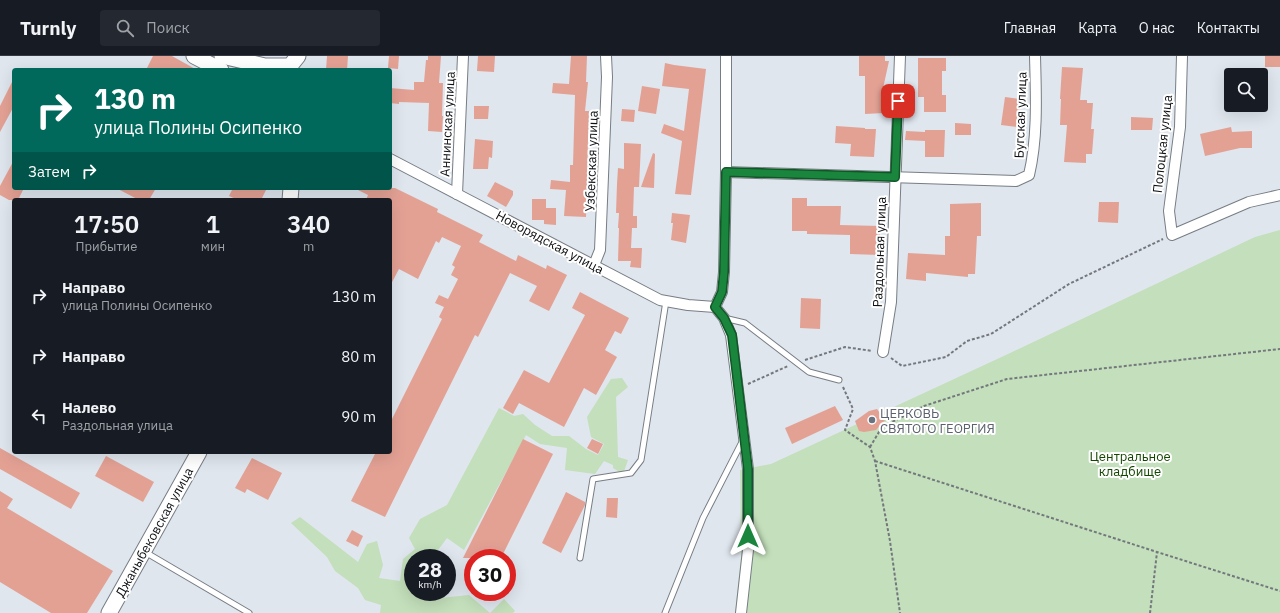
<!DOCTYPE html>
<html lang="ru">
<head>
<meta charset="utf-8">
<style>
	:root { --surface:#171b24; --page:#242831; --text:#f1f3f6; --muted:#9ea1a6; --line:#363941 }
	body { margin:0; font-family:"IBM Plex Sans",sans-serif; background:var(--page); color:var(--text); height:100vh; display:flex; flex-direction:column; font-size:15px; white-space:nowrap }
	* { box-sizing:border-box; margin:0 }
	p { font-size:13px; color:var(--muted) }
	.icon { flex:none; width:22px; height:22px; fill:none; stroke:currentColor; stroke-width:2; stroke-linecap:round; stroke-linejoin:round }
	.map { position:relative; flex:1; overflow:hidden }
	.sheet { position:absolute; left:12px; top:142px; width:380px; height:256px; display:flex; flex-direction:column; background:var(--surface); border-radius:4px; box-shadow:0 4px 16px #0002 }
	.sheet>* { flex:none }
	.guide { position:absolute; left:12px; top:12px; width:380px; height:122px; border-radius:4px; box-shadow:0 4px 16px #0002; background:#00695c; color:#fff; overflow:hidden }
	.buttons { position:absolute; left:1224px; top:12px; display:grid; gap:8px }
	.buttons a { display:grid; place-items:center; width:44px; height:44px; border-radius:4px; background:var(--surface); box-shadow:0 4px 16px #0002; font-size:20px }
	.speed { position:absolute; left:404px; top:493px; display:flex; gap:8px; font-size:20px; font-weight:700; text-align:center }
	.speed>* { display:grid; place-content:center; width:52px; height:52px; border-radius:50%; background:var(--surface); box-shadow:0 4px 16px #0002; line-height:1 }
	.speed small { font-size:10px; font-weight:400 }
	.speed .limit { border:6px solid #d22; background:#fff; color:#111 }
	.pin { position:absolute; display:grid; place-items:center; width:34px; height:34px; color:#fff; margin:-17px; border-radius:8px; box-shadow:0 2px 6px #0006 }
	.me { position:absolute; width:44px; margin:-22px; rotate:0deg; stroke-linejoin:round; filter:drop-shadow(0 0 3px #0008) }
	.turn { display:flex; align-items:center; gap:14px; height:84px; padding:0 16px; font-size:18px }
	.turn .icon { width:52px; height:52px; stroke-width:2.5 }
	.turn b { display:block; font-size:28px; line-height:34px }
	.then { display:flex; align-items:center; height:38px; padding:0 16px; background:#0003; gap:8px; font-size:15px }
	.eta { display:flex; justify-content:space-evenly; align-items:center; height:68px; text-align:center }
	.eta b { font-size:24px; font-weight:600; line-height:28px }
	ul { padding:0; list-style:none }
	li { display:flex; align-items:center; gap:12px; height:60px; padding:0 16px }
	li div { flex:1 }
	li b { display:block; font-size:15px }
	li em { font-style:normal }
	header { display:flex; align-items:center; gap:24px; box-sizing:border-box; height:56px; padding:0 20px; background:var(--surface); border-bottom:1px solid var(--line) }
	header strong { font-size:19px }
	nav { display:flex; gap:22px; margin-inline-start:auto; font-size:14px }
	.search { width:280px; height:36px; background:var(--page); display:flex; align-items:center; gap:10px; box-sizing:border-box; padding:0 14px; border-radius:4px; color:var(--muted); font-size:15px }
	.map>svg:first-child { display:block }
</style>
</head>
<body>
<header>
<strong>Turnly</strong>
<div class="search"><svg class="icon" aria-label="search" viewBox="0 0 24 24"><circle cx="10" cy="10" r="6"/><path d="M15 15l6 6"/></svg>Поиск</div>
<nav><a>Главная</a><a>Карта</a><a>О нас</a><a>Контакты</a></nav>
</header>
<div class="map">
<svg width="1280" height="557" viewBox="0 0 1280 557">
	<rect width="100%" height="100%" fill="#dfe6ee"/>
	<g fill="#c3dfbb">
		<polygon points="1280,174 1280,557 735,557 741,501 740,414 771,408 1008,298 1255,181"/>
		<polygon points="622,322 628,331 616,341 618,401 628,404 623,418 613,412 613,409 604,405 595,418 565,414 567,392 540,388 526,379 464,494 447,482 432,502 413,502 413,536 438,536 440,542 469,539 490,557 504,543 515,555 513,557 380,557 381,549 365,544 358,532 335,515 327,501 291,467 300,461 358,506 367,488 377,485 383,509 379,522 400,525 403,503 415,493 409,482 420,463 447,449 499,352 514,360 523,358 535,369 552,380 569,380 586,393 598,399 604,388 591,381 587,361 611,323"/>
	</g>
	<g fill="#e3a194">
		<polygon points="153,0 172,0 197,14 146,14"/>
		<polygon points="327,0 348,0 347,14 326,14"/>
		<polygon points="389,0 399,0 398,13 388,12"/>
		<polygon points="428,0 441,0 439,27 443,27 442,60 443,60 442,76 428,75 429,47 399,46 399,48 390,47 390,32 414,34 414,26 424,26 426,4 428,4"/>
		<polygon points="478,0 495,0 494,16 477,15"/>
		<polygon points="571,0 587,0 586,26 588,26 585,55 589,55 588,83 586,161 564,160 566,134 550,133 551,124 570,126 570,109 573,109 575,39 552,37 553,27 569,28"/>
		<polygon points="859,0 885,0 885,5 889,5 882,37 885,37 884,57 865,58 865,20 859,20"/>
		<rect x="1265" y="0" width="15" height="11"/>
		<polygon points="918,2 946,2 946,15 942,15 942,39 946,39 946,56 924,56 924,41 918,41"/>
		<polygon points="665,7 674,9 706,13 691,139 675,138 682,85 661,77 664,68 684,75 689,33 662,30"/>
		<polygon points="1062,11 1083,12 1080,44 1087,44 1087,47 1093,47 1091,73 1094,73 1092,98 1086,98 1086,107 1064,106 1067,69 1060,69 1061,43 1060,43"/>
		<polygon points="14,22 14,50 0,76 0,50"/>
		<polygon points="642,30 660,33 656,58 638,55"/>
		<polygon points="1005,41 1021,43 1017,71 1001,69"/>
		<polygon points="474,50 489,50 488,63 474,63"/>
		<polygon points="622,53 635,54 634,66 621,65"/>
		<polygon points="1131,61 1153,62 1152,74 1131,74"/>
		<polygon points="955,67 971,68 971,79 955,79"/>
		<polygon points="836,70 865,72 865,73 876,73 874,101 850,100 851,88 835,87"/>
		<polygon points="1231,71 1232,76 1252,75 1252,92 1240,92 1205,100 1200,78"/>
		<polygon points="925,74 945,74 944,101 925,101 925,85 905,84 906,75 925,76"/>
		<polygon points="475,83 493,85 492,102 489,101 488,113 473,113"/>
		<polygon points="624,87 641,88 639,131 634,131 633,160 637,160 637,172 632,172 631,192 642,192 641,212 630,211 631,205 618,205 619,172 618,172 619,157 616,157 617,128 618,112 624,113"/>
		<polygon points="653,97 655,98 654,132 641,131"/>
		<polygon points="14,104 14,132 24,132 18,144 9,144 0,139 0,130"/>
		<polygon points="495,126 513,135 513,139 506,151 487,140"/>
		<polygon points="116,132 156,132 149,144 139,144"/>
		<polygon points="233,132 267,132 261,144 238,144 229,140"/>
		<polygon points="354,132 395,132 438,153 437,156 483,179 479,186 516,205 518,199 546,213 547,209 567,219 549,255 529,245 537,230 510,217 478,281 475,279 385,461 351,445 376,396 390,396 390,367 442,263 439,261 444,251 435,247 439,239 448,243 458,223 451,219 455,211 452,209 461,190 442,181 439,187 436,185 418,223 399,213 390,230 390,144 366,144 368,139"/>
		<polygon points="792,142 807,142 807,150 841,150 840,169 880,170 879,199 850,198 850,179 807,178 807,175 792,175"/>
		<polygon points="532,143 546,143 546,152 556,152 556,169 544,168 544,164 532,164"/>
		<polygon points="1099,146 1119,146 1118,167 1098,166"/>
		<polygon points="981,147 981,180 977,180 975,218 968,218 968,221 926,217 926,225 906,223 908,197 945,199 945,180 950,180 950,148"/>
		<polygon points="672,157 690,159 686,187 671,184 673,167 671,167"/>
		<polygon points="580,236 629,262 621,278 615,275 605,294 617,301 596,339 584,332 564,371 519,347 513,358 503,352 524,314 549,327 585,259 572,252"/>
		<polygon points="801,242 821,243 820,273 800,272"/>
		<polygon points="835,350 843,364 792,388 785,372"/>
		<polygon points="877,353 885,364 876,374 864,376 859,375 855,365 869,355"/>
		<polygon points="523,383 553,398 501,502 463,502"/>
		<polygon points="592,383 603,388 598,398 587,392"/>
		<polygon points="0,392 80,437 71,453 0,413"/>
		<polygon points="106,400 154,426 143,446 95,420"/>
		<polygon points="252,402 282,417 268,444 247,433 245,437 235,432"/>
		<polygon points="0,435 13,443 7,452 113,515 87,557 51,557 0,526"/>
		<polygon points="566,436 585,446 585,449 561,497 542,487"/>
		<polygon points="607,442 618,442 617,462 606,461"/>
		<polygon points="352,474 363,480 358,491 346,485"/>
	</g>
	<g fill="none" stroke-linecap="round" stroke-linejoin="round">
		<g stroke="#777d84" stroke-width="7">
			<g id="lane">
				<polyline points="724,262 745,267 809,316 839,324"/>
				<polyline points="145,496 249,557"/>
				<polyline points="580,502 593,423 631,417 641,404 666,245"/>
				<polyline points="665,557 703,462 743,384"/>
			</g>
		</g>
		<g stroke="#777d84" stroke-width="12">
			<g id="street">
				<polyline points="1182,0 1180,71 1169,155 1172,179 1249,146 1280,139"/>
				<polyline points="390,103 660,244 688,249 715,251"/>
				<path d="M726,116L1016,125L1029,119C1038,81 1036,39 1035,0"/>
				<polyline points="457,138 463,0"/>
				<polyline points="594,209 600,194 607,21 606,0"/>
				<polyline points="715,251 724,262 731,279 748,413 748,494 741,557"/>
				<polyline points="715,251 722,236 724,216 726,116 726,0"/>
				<polyline points="883,296 891,246 900,0"/>
			</g>
		</g>
		<g stroke="#777d84" stroke-width="17">
			<g id="secondary">
				<polyline points="194,0 221,14"/>
				<polyline points="222,0 265,10 290,10 298,0"/>
				<polyline points="290,144 291,132"/>
				<polyline points="109,557 199,396"/>
			</g>
		</g>
		<g stroke="#74787d" stroke-width="2" stroke-dasharray="3 2" stroke-linecap="butt">
			<polyline points="891,302 902,310 946,301 967,285 991,278 1069,228 1163,183"/>
			<polyline points="805,304 845,291 872,295"/>
			<polyline points="748,328 788,310"/>
			<polyline points="843,331 853,353 845,374 870,391 875,405 890,485 900,557"/>
			<polyline points="870,391 882,371 924,350 1007,323 1280,293"/>
			<polyline points="875,405 1157,496 1280,535"/>
			<polyline points="1150,557 1157,496"/>
		</g>
		<use href="#lane" stroke="#fff" stroke-width="5"/>
		<use href="#street" stroke="#fff" stroke-width="10"/>
		<use href="#secondary" stroke="#fff" stroke-width="15"/>
	</g>
	<g fill="none" stroke-linecap="round" stroke-linejoin="round">
		<g stroke="#115627" stroke-width="10">
			<polyline id="route" points="748,480 748,413 732,279 724,262 715,251 722,236 724,216 726,116 895,121 898,45"/>
		</g>
		<use href="#route" stroke="#1a853c" stroke-width="7"/>
	</g>
	<circle fill="#6b7280" stroke="#fff" stroke-width="1.5" cx="872" cy="364" r="4"/>
	<g text-anchor="middle" stroke-width="4" stroke-linejoin="round" paint-order="stroke">
		<g font-size="13" fill="#0d0f12" stroke="#fff">
			<text transform="translate(1020 59) rotate(-88)" y="5">Бугская улица</text>
			<text transform="translate(447 68) rotate(-87)" y="5">Аннинская улица</text>
			<text transform="translate(1162 88) rotate(-84)" y="5">Полоцкая улица</text>
			<text transform="translate(591 105) rotate(-88)" y="5">Узбекская улица</text>
			<text transform="translate(550 186) rotate(28)" y="5">Новорядская улица</text>
			<text transform="translate(879 196) rotate(-88)" y="5">Раздольная улица</text>
			<text transform="translate(154 476) rotate(-61)" y="5">Джаныбековская улица</text>
		</g>
		<g font-size="13" fill="#5b616d" stroke="#fff" text-anchor="start">
			<text x="880" y="362">ЦЕРКОВЬ<tspan x="880" dy="15">СВЯТОГО ГЕОРГИЯ</tspan></text>
		</g>
		<g font-size="13" fill="#144600" stroke="#fff">
			<text x="1130" y="405">Центральное<tspan x="1130" dy="15">кладбище</tspan></text>
		</g>
	</g>
</svg>
<div class="buttons">
<a><svg class="icon" aria-label="search" viewBox="0 0 24 24"><circle cx="10" cy="10" r="6"/><path d="M15 15l6 6"/></svg></a>
</div>
<div class="speed"><div>28<small>km/h</small></div><div class="limit">30</div></div>
<div class="pin" style="left:898px;top:45px;background:#d93025"><svg class="icon" aria-label="arrive" viewBox="0 0 24 24"><path d="M6 21V4h12l-3 4 3 4H6"/></svg></div>
<svg class="me" style="left:748px;top:480px" viewBox="-20 -20 40 40"><path d="M0-17L14 15 0 8-14 15z" fill="#1a853c" stroke="#fff" stroke-width="4"/></svg>
<div class="guide">
<div class="turn"><svg class="icon" aria-label="right" viewBox="0 0 24 24"><path d="M7 20v-9h11M14 6l5 5-5 5"/></svg><div><b>130 m</b>улица Полины Осипенко</div></div>
<div class="then">Затем<svg class="icon" aria-label="right" viewBox="0 0 24 24"><path d="M7 20v-9h11M14 6l5 5-5 5"/></svg></div>
</div>
<section class="sheet">
<div class="eta">
<div><b>17:50</b><p>Прибытие</p></div>
<div><b>1</b><p>мин</p></div>
<div><b>340</b><p>m</p></div>
</div>
<ul>
<li><svg class="icon" aria-label="right" viewBox="0 0 24 24"><path d="M7 20v-9h11M14 6l5 5-5 5"/></svg><div><b>Направо</b><p>улица Полины Осипенко</p></div><em>130 m</em></li>
<li><svg class="icon" aria-label="right" viewBox="0 0 24 24"><path d="M7 20v-9h11M14 6l5 5-5 5"/></svg><div><b>Направо</b></div><em>80 m</em></li>
<li><svg class="icon" aria-label="left" viewBox="0 0 24 24"><path d="M17 20v-9H6M10 6l-5 5 5 5"/></svg><div><b>Налево</b><p>Раздольная улица</p></div><em>90 m</em></li>
</ul>
</section>
</div>
</body>
</html>
